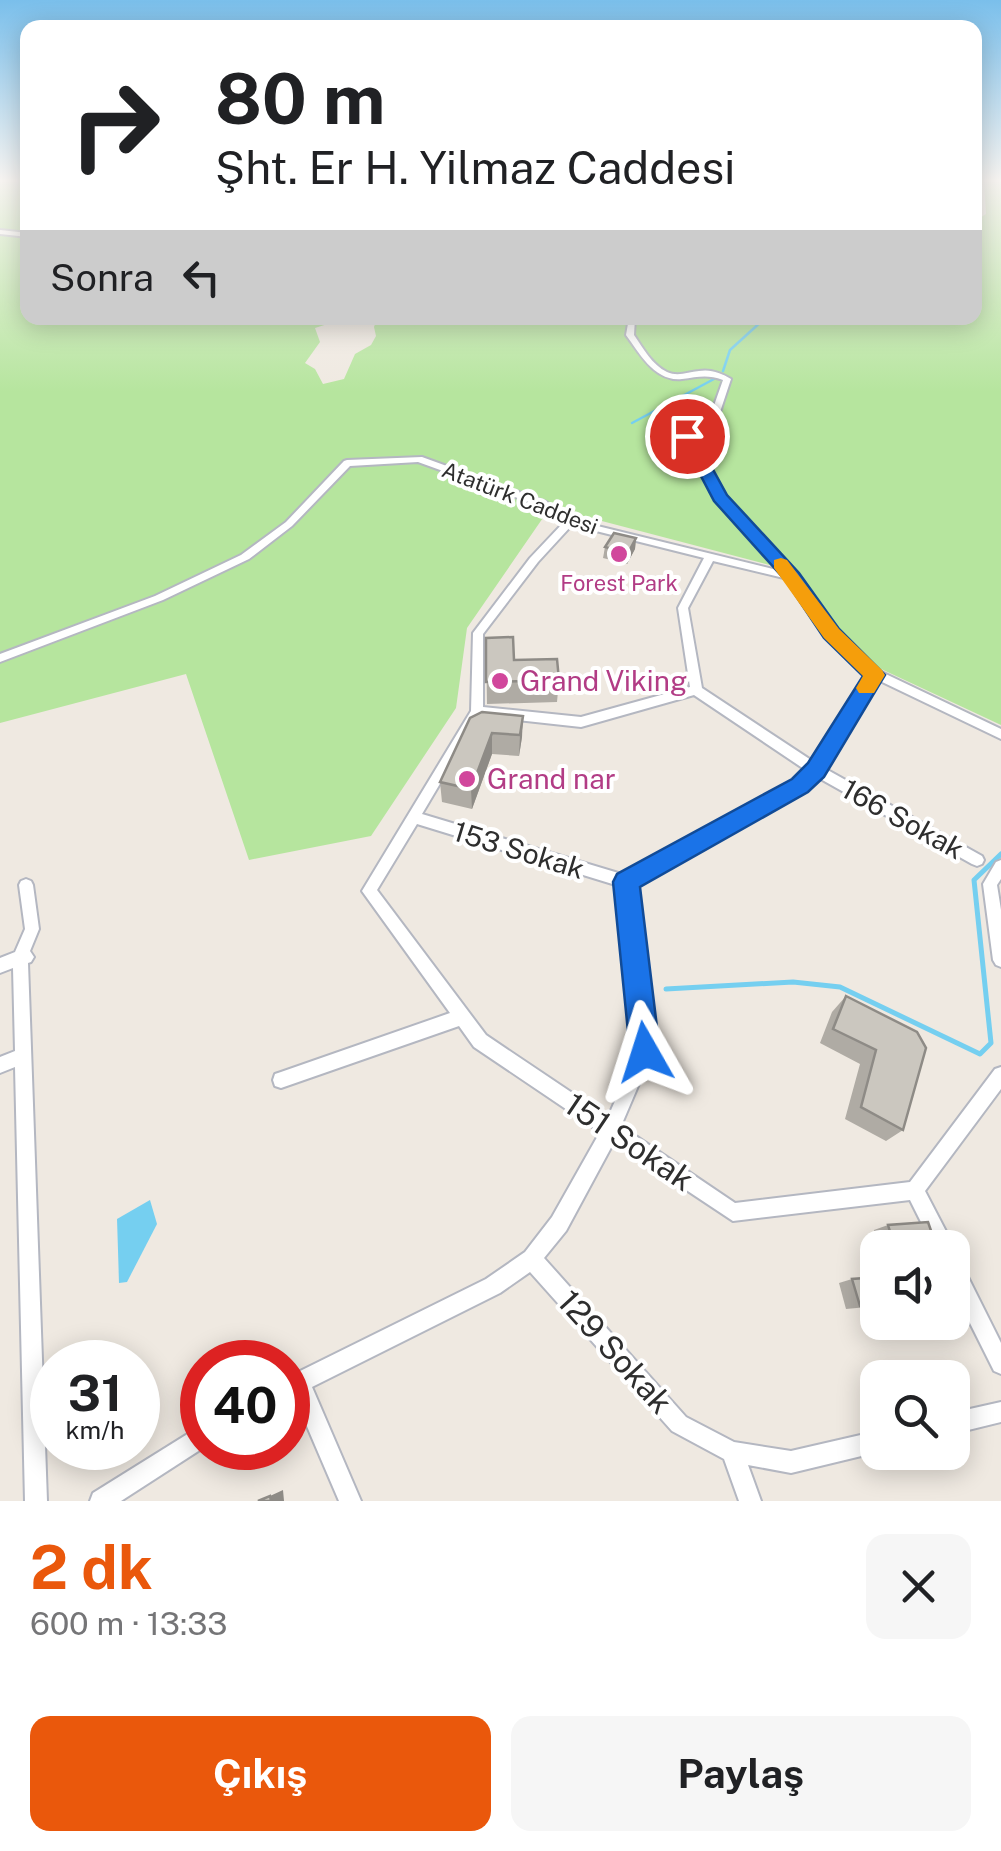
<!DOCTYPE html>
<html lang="tr">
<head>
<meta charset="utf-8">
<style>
	:root { --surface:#fff; --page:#f6f6f6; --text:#202124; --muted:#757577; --accent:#ea580c }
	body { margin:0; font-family:"Public Sans",sans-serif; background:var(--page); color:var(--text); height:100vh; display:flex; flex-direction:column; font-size:38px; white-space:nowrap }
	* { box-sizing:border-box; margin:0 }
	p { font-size:32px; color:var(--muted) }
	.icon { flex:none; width:55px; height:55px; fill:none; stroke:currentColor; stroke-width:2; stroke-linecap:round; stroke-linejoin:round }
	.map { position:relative; height:1501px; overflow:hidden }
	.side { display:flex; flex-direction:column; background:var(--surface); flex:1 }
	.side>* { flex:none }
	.top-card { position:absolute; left:20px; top:20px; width:962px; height:305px; border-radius:20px; box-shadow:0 5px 25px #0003; background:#fff; color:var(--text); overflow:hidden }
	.controls { position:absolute; left:860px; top:1230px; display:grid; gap:20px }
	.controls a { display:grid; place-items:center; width:110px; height:110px; border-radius:20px; background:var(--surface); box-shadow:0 5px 25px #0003; font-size:50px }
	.speed { position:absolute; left:30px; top:1340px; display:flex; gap:20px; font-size:50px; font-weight:700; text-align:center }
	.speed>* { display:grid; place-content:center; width:130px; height:130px; border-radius:50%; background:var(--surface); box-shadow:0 5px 25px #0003; line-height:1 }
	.speed small { font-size:25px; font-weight:400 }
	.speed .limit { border:15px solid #d22; background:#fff; color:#111 }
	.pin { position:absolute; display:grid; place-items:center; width:85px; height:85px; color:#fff; margin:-42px; border:5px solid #fff; border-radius:50%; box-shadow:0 2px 10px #0007 }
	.me { position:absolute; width:110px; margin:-55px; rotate:354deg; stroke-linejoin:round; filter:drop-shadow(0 0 8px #0008) }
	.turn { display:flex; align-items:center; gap:35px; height:210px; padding:0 30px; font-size:45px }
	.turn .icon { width:130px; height:130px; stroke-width:2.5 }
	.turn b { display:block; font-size:70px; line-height:85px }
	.then { display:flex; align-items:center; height:95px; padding:0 30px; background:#0003; gap:20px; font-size:38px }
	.round { display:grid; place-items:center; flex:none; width:105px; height:105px; border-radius:20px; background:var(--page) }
	.head { display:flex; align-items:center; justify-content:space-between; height:170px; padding:0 30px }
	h1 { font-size:60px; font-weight:700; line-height:75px; color:var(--accent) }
	.action { display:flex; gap:20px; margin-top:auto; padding:20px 30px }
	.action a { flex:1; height:115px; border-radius:20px; background:var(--accent); color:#fff; font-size:40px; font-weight:700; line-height:115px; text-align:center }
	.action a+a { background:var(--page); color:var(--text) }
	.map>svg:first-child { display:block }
</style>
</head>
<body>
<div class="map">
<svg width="1001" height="1501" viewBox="0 0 1001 1501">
	<rect width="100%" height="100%" fill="#efe9e1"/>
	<polygon fill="#b6e59e" points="0,182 27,182 28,318 346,318 315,328 320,342 305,363 315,369 323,384 344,379 355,354 371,345 376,336 374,327 377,318 800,318 797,323 810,324 830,318 975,318 975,221 986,214 984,182 1001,182 1001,725 864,661 834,630 800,573 556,509 547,512 467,628 456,708 371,836 249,860 186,674 0,723"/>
	<polygon fill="#75cff0" points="150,1200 157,1224 127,1282 119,1283 117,1219"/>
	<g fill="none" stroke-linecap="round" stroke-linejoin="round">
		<g stroke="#75cff0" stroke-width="2.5">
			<polyline points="723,371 730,350 763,320"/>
			<polyline points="632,423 714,379"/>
		</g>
		<polyline stroke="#75cff0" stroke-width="5" points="666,989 793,982 840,987 980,1054 991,1043 974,880 1001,854"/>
		<g stroke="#b4b7c1" stroke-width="4">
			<g id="minor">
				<polygon points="0,230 28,233 28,237 0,234"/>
				<path d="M629,318H635L634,335C643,348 652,365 667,372C678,377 688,372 699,371C711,369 721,373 731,379L719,415L701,426L691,436V442L724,497L796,575L836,630L871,667L1001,729V739L878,680L824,768L982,856L984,860L982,864L977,866L972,864L817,777L805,790L633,885L653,1051L621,1126L735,1203L910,1182L995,1069L1001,1067V1089L925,1191L951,1241L953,1248L952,1250V1248H934L910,1200L733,1221L614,1142L566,1231L544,1258L686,1417L734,1442L791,1451L878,1431V1452L791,1473L748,1465L761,1501H739L724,1459L672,1431L530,1272L500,1293L312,1387L361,1501H339L294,1396L288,1398V1377L486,1279L525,1252L552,1217L600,1132L474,1047L459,1026L281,1088L275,1086L273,1080L275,1074L281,1072L450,1013L362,891L471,711L473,633L530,558L564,522L540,506L418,462L350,466L292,526L249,559L163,600L0,662V654L155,596L241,555L286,522L344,461L347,460L422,457L546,502L573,520L781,571L717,500L683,442V436L695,422L711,414L723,380C707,374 698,377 682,379C655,382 640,354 626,335ZM572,525L704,558L678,608L690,687L581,717L483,707V634L538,562ZM713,561L788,579L828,636L863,673L869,676L814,762L702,688L688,608ZM694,695L807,771L795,782L625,875L422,814L480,716L581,727ZM417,824L619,886L637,1051L608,1117L486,1035L377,890Z"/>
				<polygon points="1001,860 1001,879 997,885 1001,910 1001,967 996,965 993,960 983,884 996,862"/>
				<polygon points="26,879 31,881 33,885 39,929 30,951 34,957 31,962 28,963 47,1501 25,1501 15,1067 0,1073 0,1057 15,1051 13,968 0,973 0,958 15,952 25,929 19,885 21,881"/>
				<polygon points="952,1257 959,1259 1001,1343 1001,1374 994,1371 952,1287"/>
				<polygon points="1001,1402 1001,1422 952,1434 952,1413"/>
				<polygon points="202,1425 203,1448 121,1501 90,1501 93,1493"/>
			</g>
		</g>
		<use href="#minor" fill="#fff" fill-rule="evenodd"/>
	</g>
	<g fill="#afaba4">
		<polygon points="636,538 635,549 627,564 603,558 605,547"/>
		<polygon points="486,638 514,660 559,680 557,702 487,704"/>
		<polygon points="482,712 522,737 519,756 492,754 472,809 442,802 440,782"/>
		<polygon points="846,996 917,1032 903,1130 886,1141 845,1119 860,1064 820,1043 832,1012"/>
		<polygon points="888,1225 937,1248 879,1248 874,1230"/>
		<polygon points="878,1277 878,1306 846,1309 839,1283 852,1279"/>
	</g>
	<g fill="#8e8b86">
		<polygon points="636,538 635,549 627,564 628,553"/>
		<polygon points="523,716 522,737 519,756 520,735"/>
		<polygon points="492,733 492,754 472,809 471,789"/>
		<polygon points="283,1490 284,1501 271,1501 270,1496"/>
	</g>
	<g fill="#cbc7bf" stroke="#8e8b86" stroke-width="2.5">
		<polygon points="614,533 636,538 628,553 605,547"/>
		<polygon points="513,637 514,660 557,659 559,680 486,682 486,638"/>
		<polygon points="482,712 523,716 520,735 492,733 471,789 440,782 470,718"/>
		<polygon points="846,996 917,1032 926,1048 903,1130 861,1107 876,1050 833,1029"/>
		<polygon points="928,1222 937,1248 895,1248 888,1225"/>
		<polygon points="878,1277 878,1304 860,1306 852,1279"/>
		<polygon points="270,1496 271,1501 258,1501"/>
	</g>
	<linearGradient id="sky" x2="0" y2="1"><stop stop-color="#7abfeb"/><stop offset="0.46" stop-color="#f8f5f2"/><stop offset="1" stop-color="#f8f5f2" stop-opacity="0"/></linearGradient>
	<rect width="1001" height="392" fill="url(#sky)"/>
	<polygon fill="#1a73e8" stroke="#114b97" stroke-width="2.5" points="682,433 693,433 727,495 799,573 839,629 885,675 824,777 808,792 640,887 660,1052 655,1062 645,1066 634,1062 630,1052 613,882 617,874 792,779 808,763 863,676 824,638 786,581 714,501 680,436"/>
	<polygon fill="#f59e0b" points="781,558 787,560 839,629 882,670 885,675 874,693 859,693 856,688 863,676 824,638 774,568 774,560"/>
	<g fill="#d1479c" stroke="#fff" stroke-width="4">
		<circle cx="619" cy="554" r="10"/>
		<circle cx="500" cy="681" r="10"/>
		<circle cx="467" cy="779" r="10"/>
	</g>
	<g text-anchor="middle" stroke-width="8" stroke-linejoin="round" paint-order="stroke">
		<g font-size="22" fill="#2e2e2e" stroke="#fff">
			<text transform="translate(520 498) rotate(21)" y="8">Atatürk Caddesi</text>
		</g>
		<g font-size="22" fill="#b23c85" stroke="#fff">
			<text x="619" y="591">Forest Park</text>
		</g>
		<g font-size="28" fill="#b23c85" stroke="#fff" text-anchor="start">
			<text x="520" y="691">Grand Viking</text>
			<text x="487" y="789">Grand nar</text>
		</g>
		<g font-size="28" fill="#2e2e2e" stroke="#fff">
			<text transform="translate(903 819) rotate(29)" y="10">166 Sokak</text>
			<text transform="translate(519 850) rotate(17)" y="10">153 Sokak</text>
		</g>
		<g font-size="32" fill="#2e2e2e" stroke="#fff">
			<text transform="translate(629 1142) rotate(34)" y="11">151 Sokak</text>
			<text transform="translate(615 1352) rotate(48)" y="11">129 Sokak</text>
		</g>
	</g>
</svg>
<div class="controls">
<a><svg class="icon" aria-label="sound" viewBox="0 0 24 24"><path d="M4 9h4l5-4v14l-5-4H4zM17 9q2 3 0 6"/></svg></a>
<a><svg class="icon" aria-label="search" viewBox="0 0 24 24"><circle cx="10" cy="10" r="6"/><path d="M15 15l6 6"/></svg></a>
</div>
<div class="speed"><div>31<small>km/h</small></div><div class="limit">40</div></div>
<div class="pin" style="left:687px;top:436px;background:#d93025"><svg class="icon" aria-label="arrive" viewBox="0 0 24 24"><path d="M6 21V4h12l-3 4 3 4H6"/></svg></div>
<svg class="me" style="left:645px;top:1052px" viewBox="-20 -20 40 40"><path d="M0-17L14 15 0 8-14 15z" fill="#1a73e8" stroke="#fff" stroke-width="4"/></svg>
<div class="top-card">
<div class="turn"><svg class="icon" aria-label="right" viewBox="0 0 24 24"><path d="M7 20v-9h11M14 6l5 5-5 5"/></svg><div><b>80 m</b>Şht. Er H. Yilmaz Caddesi</div></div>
<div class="then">Sonra<svg class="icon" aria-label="left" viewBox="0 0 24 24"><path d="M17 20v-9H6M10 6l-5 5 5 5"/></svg></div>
</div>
</div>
<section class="side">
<div class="head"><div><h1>2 dk</h1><p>600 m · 13:33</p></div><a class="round"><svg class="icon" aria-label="close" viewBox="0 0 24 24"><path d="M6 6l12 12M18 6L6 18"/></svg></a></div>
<div class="action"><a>Çıkış</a><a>Paylaş</a></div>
</section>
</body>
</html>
